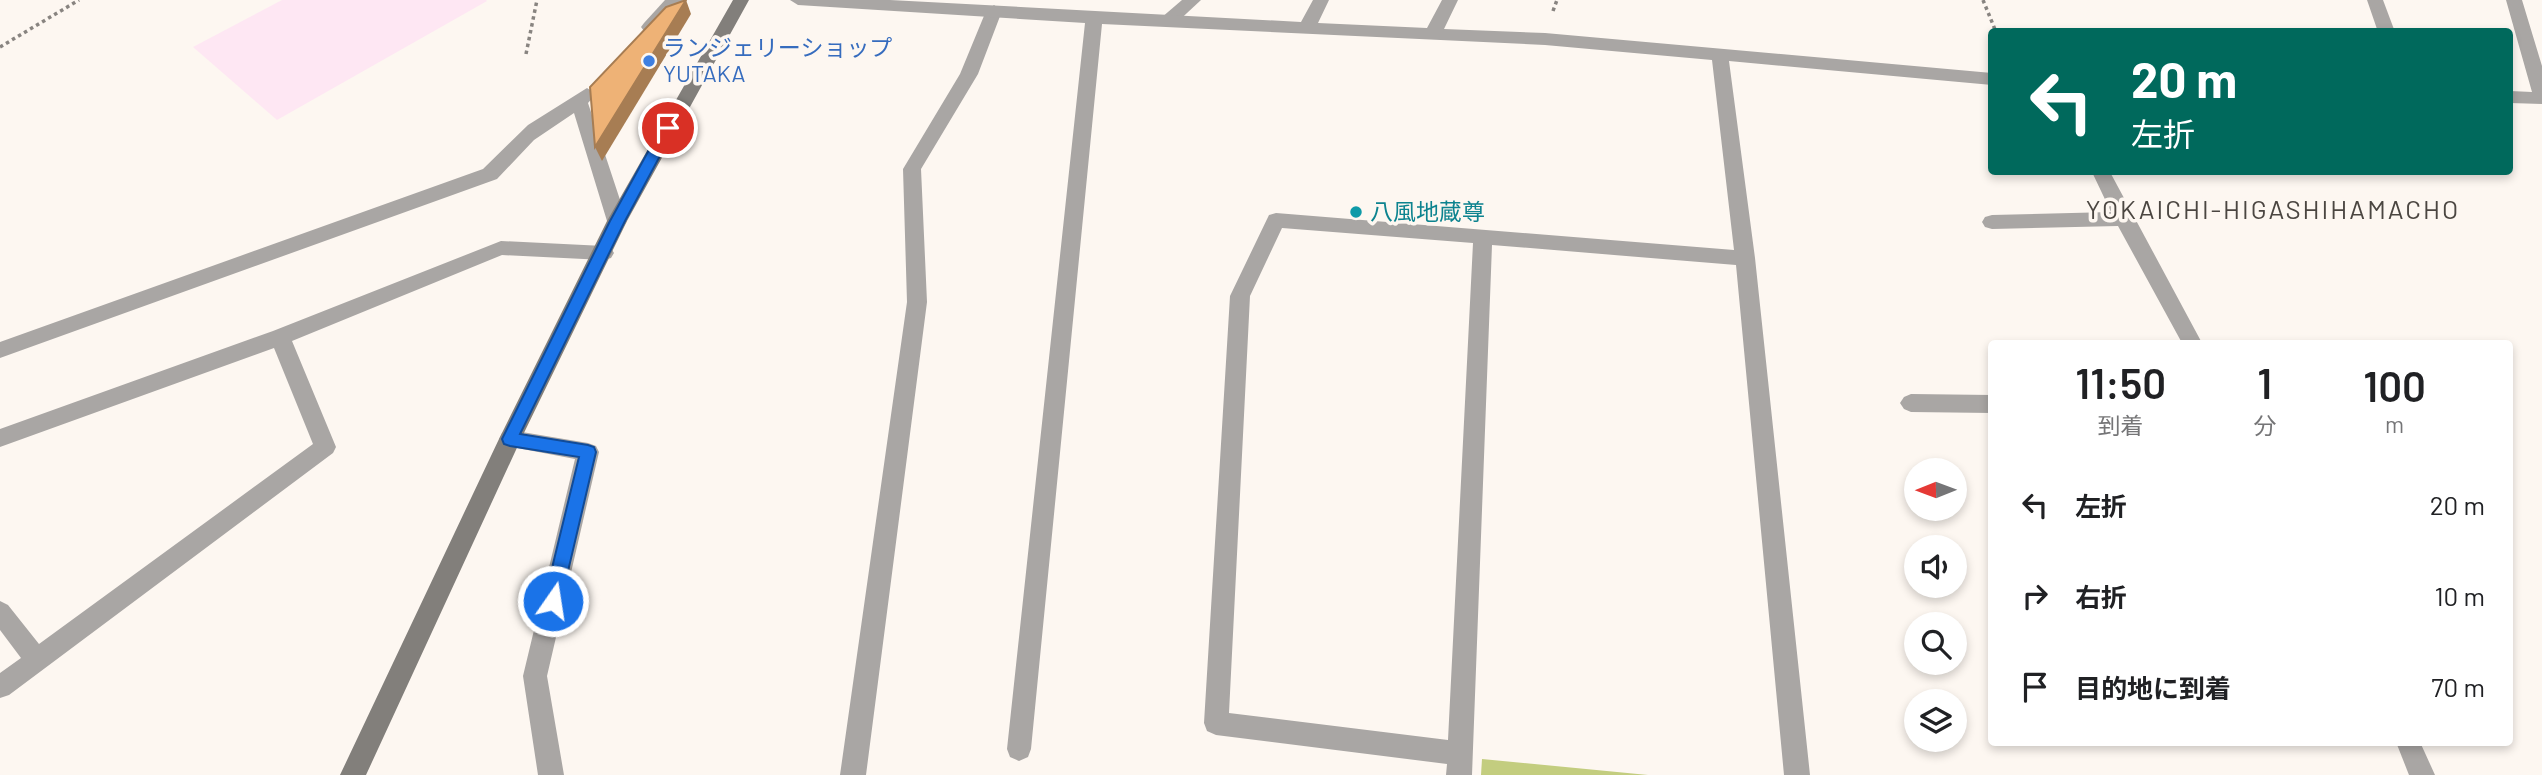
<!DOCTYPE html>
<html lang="ja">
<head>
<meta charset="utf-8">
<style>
	:root { --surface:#fff; --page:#f2f2f2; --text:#202124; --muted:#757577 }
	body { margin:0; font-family:Barlow,"Noto Sans JP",sans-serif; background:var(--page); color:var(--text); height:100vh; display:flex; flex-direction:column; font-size:26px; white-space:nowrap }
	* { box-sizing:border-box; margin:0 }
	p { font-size:23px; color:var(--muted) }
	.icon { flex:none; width:38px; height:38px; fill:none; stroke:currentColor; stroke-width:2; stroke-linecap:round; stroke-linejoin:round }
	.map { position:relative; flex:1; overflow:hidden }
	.details { position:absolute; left:1988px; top:340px; width:525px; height:406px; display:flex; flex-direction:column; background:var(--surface); border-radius:7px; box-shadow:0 4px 10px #0003 }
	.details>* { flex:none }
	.top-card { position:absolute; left:1988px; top:28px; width:525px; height:147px; border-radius:7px; box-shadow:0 4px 10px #0003; background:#00695c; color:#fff; overflow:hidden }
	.needle { width:46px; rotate:269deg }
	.controls { position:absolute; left:1904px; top:458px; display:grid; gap:14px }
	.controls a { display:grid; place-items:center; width:63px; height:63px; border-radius:50%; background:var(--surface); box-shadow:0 4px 10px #0003; font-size:35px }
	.pin { position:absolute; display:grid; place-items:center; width:60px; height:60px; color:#fff; margin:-30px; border:4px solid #fff; border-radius:50%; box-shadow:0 2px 7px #0007 }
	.me { position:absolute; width:77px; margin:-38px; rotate:13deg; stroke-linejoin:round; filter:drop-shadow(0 0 5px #0008) }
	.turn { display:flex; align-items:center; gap:24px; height:147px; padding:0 28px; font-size:32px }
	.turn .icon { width:91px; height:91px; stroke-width:2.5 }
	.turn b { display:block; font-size:49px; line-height:60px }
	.eta { display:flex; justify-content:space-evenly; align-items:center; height:119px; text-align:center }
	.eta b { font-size:42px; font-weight:600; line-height:49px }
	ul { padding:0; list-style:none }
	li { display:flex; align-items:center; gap:21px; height:91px; padding:0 28px }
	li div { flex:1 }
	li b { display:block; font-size:26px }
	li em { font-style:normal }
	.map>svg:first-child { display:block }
</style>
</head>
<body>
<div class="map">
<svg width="2542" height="775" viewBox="0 0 2542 775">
	<rect width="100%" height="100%" fill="#fdf7f1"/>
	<polygon fill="#fee7f3" points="282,0 486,0 487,1 277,120 193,47"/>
	<polygon fill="#c3cd7f" points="1482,759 1648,775 1481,775"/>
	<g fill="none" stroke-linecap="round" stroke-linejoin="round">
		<g stroke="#888480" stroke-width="3.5" stroke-dasharray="3.5 3.5" stroke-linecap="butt">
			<polyline points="1983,0 1996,32"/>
			<polyline points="1553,11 1557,0"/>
			<polyline points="0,47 79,0"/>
			<polyline points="526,54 537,0"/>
		</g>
		<g fill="#a9a6a4" fill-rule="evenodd">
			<polygon points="1182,0 1201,0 1173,26 1161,26 1158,22 1161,18"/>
			<polygon points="994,5 1002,11 978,74 921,169 927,302 866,775 840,775 907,302 903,169 960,74 986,11"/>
		</g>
		<g fill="#a9a6a4" fill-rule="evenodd">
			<polygon points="665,0 683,0 656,31 644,31 641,27 644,23"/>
			<path d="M790,0H890L1301,22L1313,0H1329L1318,23L1427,28L1442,0H1458L1444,29L1545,33L1992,73V85L1729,61L1755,258L1810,775H1784L1736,265L1492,245L1472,775H1446L1447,764L1216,735L1207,731L1204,723L1230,296L1269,215L1276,213L1734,250L1712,60L1545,45L1102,24L1031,749L1028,757L1019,761L1010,757L1007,749L1085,23L798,5ZM1282,228L1473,243L1448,740L1229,713L1250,296Z"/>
			<polygon points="2367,0 2383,0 2395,32 2378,32"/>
			<polygon points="2506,0 2522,0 2542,66 2542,104 2510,103 2510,91 2532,92"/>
			<polygon points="587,88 596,94 588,103 627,221 624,226 610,226 607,221 574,113 534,140 497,179 0,358 0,342 483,169 528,125"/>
			<polygon points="2092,172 2110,172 2202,343 2182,343 2118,226 1992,229 1985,227 1982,222 1985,217 1992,215 2111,212"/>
			<polygon points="501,241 604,246 611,248 614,253 611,258 604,260 502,255 292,341 336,447 333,453 9,695 0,698 0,673 21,658 0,630 0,601 8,605 39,644 313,444 274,348 0,447 0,429 273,331"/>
			<polygon points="1911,394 1992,395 1992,413 1911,412 1904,409 1900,403 1904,397"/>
			<polygon points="510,430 588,443 596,446 599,452 547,676 564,775 538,775 523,676 575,459 502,445 499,439 502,433"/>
			<polygon points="2396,742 2420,742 2435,775 2409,775"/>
		</g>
		<polygon fill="#827f7b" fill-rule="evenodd" points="733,0 749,0 627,221 521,439 366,775 340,775 499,439 607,221"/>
	</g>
	<polygon fill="#a77d53" points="686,0 691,14 602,161 595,147"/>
	<polygon fill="#eeb276" stroke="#a77d53" stroke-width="2" points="686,0 595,147 590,87 666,7"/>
	<polygon fill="#1a73e8" stroke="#114b97" stroke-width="2" points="668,123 675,128 625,221 520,434 588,445 594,447 596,452 561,601 559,607 553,609 546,607 544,601 579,457 510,446 504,444 502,439 610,221 661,128"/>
	<circle fill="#3f7fe0" stroke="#fdf7f1" stroke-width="2.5" cx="649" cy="61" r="7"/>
	<circle fill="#0f9aa8" stroke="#fdf7f1" stroke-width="2.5" cx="1356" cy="212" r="7"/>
	<g text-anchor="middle" stroke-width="7" stroke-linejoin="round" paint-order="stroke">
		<g font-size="23" fill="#366cbe" stroke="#fdf7f1" text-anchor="start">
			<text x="663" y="56">ランジェリーショップ<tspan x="663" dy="26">YUTAKA</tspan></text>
		</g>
		<g font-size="23" fill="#0d838f" stroke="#fdf7f1" text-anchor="start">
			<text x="1370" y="220">八風地蔵尊</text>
		</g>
		<g font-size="26" letter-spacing="2" fill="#4b4641" stroke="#fdf7f1">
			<text x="2273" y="219">YOKAICHI-HIGASHIHAMACHO</text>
		</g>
	</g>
</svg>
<div class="controls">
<a><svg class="needle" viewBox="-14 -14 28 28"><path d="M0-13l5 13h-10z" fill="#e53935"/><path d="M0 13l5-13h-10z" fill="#757577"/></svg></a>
<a><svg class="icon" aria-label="sound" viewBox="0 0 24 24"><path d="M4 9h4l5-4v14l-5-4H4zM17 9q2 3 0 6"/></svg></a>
<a><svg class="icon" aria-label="search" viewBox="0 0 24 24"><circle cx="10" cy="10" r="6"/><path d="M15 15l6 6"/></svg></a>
<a><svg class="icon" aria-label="layers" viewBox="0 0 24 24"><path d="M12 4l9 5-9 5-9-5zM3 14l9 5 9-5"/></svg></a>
</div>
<div class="pin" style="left:668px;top:128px;background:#d93025"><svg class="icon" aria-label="arrive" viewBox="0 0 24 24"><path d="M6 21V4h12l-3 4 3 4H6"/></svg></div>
<svg class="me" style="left:553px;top:601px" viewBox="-20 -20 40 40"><circle r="17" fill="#1a73e8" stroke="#fff" stroke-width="3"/><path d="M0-11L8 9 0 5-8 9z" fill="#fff"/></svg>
<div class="top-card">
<div class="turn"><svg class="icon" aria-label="left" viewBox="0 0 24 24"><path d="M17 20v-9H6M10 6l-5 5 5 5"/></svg><div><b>20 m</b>左折</div></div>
</div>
<section class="details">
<div class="eta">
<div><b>11:50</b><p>到着</p></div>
<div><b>1</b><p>分</p></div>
<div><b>100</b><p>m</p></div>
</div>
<ul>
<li><svg class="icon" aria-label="left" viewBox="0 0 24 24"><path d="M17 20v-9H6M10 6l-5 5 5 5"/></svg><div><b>左折</b></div><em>20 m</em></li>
<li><svg class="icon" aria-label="right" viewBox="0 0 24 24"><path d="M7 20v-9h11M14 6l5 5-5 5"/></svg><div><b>右折</b></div><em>10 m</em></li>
<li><svg class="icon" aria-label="arrive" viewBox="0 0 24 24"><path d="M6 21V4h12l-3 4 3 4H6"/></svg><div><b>目的地に到着</b></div><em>70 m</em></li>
</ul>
</section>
</div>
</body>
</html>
